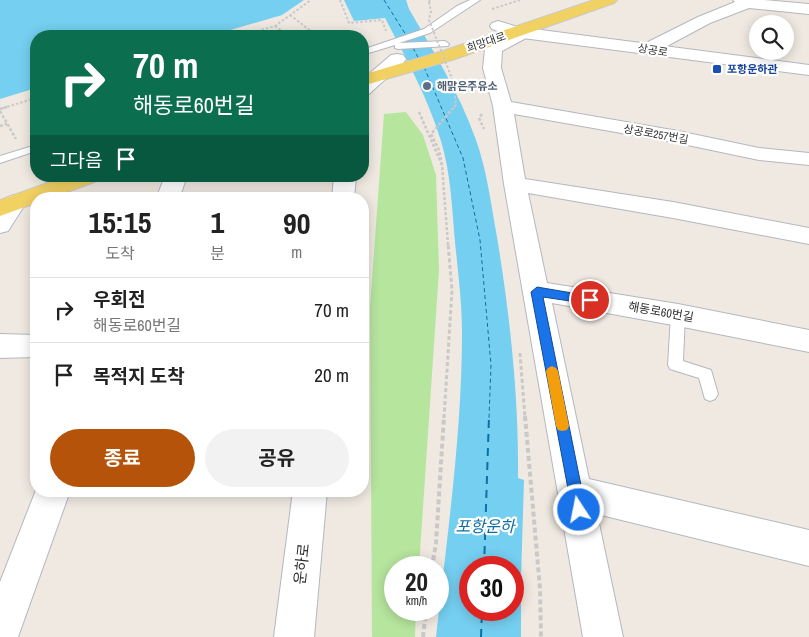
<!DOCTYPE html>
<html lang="ko">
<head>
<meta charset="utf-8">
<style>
	:root { --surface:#fff; --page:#f2f2f2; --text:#222; --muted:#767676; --line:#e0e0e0; --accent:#b45309 }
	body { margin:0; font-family:"Archivo Narrow","Noto Sans KR",sans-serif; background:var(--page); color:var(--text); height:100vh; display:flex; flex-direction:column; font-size:19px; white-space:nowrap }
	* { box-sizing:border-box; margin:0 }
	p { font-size:16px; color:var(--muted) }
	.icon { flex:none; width:28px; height:28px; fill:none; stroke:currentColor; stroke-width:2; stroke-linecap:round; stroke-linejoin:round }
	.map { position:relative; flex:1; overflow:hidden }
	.details { position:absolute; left:30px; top:192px; width:339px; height:305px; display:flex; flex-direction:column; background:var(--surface); border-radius:20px; box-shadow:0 2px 12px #0003 }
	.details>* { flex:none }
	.top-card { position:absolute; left:30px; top:30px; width:339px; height:152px; border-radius:20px; box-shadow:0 2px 12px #0003; background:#0b6e4f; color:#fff; overflow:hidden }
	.controls { position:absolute; left:749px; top:15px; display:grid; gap:10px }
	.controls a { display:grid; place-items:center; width:45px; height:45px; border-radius:50%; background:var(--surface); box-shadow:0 2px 12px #0003; font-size:25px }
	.speed { position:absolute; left:384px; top:556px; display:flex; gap:10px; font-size:25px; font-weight:700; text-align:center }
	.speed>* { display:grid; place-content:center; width:65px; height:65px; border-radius:50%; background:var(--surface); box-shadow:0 2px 12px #0003; line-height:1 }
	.speed small { font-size:12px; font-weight:400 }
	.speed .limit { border:8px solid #d22; background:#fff; color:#111 }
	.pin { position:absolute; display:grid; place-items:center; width:42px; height:42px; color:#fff; margin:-21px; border:2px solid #fff; border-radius:50%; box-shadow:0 1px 5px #0007 }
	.me { position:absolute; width:55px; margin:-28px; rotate:349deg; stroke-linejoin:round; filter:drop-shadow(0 0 4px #0008) }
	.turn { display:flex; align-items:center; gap:18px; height:105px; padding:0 20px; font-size:22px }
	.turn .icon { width:65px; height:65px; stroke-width:2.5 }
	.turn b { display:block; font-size:35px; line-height:42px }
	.then { display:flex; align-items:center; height:48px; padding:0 20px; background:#0003; gap:10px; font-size:19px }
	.eta { display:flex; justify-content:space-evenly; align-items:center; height:85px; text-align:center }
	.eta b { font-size:30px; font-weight:700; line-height:35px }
	.button { display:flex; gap:10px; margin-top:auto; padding:10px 20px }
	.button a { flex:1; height:58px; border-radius:30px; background:var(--accent); color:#fff; font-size:20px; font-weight:700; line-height:58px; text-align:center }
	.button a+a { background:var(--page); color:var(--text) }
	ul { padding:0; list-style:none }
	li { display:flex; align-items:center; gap:15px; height:65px; padding:0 20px; border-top:1px solid var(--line) }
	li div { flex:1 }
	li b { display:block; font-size:19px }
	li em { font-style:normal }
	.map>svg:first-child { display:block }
</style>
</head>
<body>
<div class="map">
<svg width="809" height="637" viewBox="0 0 809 637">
	<rect width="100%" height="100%" fill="#efe9e1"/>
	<polygon fill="#b6e59e" points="406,112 423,135 436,175 439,270 419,567 395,568 395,610 416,610 415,637 372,637 370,308 384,114"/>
	<g fill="#75cff0" fill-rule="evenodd">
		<polygon points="0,0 304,0 282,15 210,36 36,36 36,88 0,99"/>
		<path d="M344,0H406L409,9C433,51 460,94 476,140C487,171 491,204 497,237C510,316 519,398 518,478L524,480L521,578V637H436C447,536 462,434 462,333C462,303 458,272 455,242C452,209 451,174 441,141C428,98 406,58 385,18L354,21ZM470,568H512V610H470Z"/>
	</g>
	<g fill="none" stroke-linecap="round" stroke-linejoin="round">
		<g stroke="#0d6fa3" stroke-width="1" stroke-dasharray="4 3" stroke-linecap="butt">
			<polyline points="384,0 406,35"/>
			<polyline points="413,48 419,59"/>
			<polyline points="424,67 463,158 480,240 491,365 489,418"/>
		</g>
		<g stroke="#0d6fa3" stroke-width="2" stroke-dasharray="8 6" stroke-linecap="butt">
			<polyline points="484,568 489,416"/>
			<polyline points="481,637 482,610"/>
		</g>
		<g stroke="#b4b7c1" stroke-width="2">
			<g id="lane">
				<polygon points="470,0 480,0 430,33 399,43 445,41 449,44 448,46 398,49 395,48 395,45 362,55 362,50 424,29 457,6"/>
				<polygon points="36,145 36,151 0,163 0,156"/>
				<polygon points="678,310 683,311 685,315 683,361 711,370 718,394 715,399 710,401 705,399 699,378 670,369 668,365 671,315 673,311"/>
			</g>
		</g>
		<g stroke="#b4b7c1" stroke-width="2">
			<g id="street">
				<polygon points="733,0 764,0 809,4 809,14 749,8 710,23 654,53 648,54 642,53 639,49 642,45 698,17 735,2"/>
				<polygon points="522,28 528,29 530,33 528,37 502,51 501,68 511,102 678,131 759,148 809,153 809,165 759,160 678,143 514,114 525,179 673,202 809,228 809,244 673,218 528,193 547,283 678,304 809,330 809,352 678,326 552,303 589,479 809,530 809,566 597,514 623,637 583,637 504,184 493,106 483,68 485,49 488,45"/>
				<polygon points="165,176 187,176 179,199 156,199"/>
				<polygon points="14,195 22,198 26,203 8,231 0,233 0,207 6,198"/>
				<polygon points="0,334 36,335 36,357 0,358"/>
				<polygon points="36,490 70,491 18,637 0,637 0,582"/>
			</g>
		</g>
		<g stroke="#b4b7c1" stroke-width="2">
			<g id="secondary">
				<polygon points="498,21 518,27 809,65 809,75 515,37 492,29 490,26 492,23"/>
				<polygon points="397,54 403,55 406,59 403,63 369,94 362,95 362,80 391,55"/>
				<polygon points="334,176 356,176 354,199 332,199"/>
				<polygon points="293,491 327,491 314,637 274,637"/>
			</g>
		</g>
		<g stroke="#c9c9c9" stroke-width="2">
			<g id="primary">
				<polygon points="594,0 617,0 614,3 455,59 362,86 362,75 443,51"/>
				<polygon points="67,176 100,176 97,181 48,199 36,199 36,203 0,216 0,200"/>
			</g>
		</g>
		<g stroke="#c9c9c9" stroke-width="2" stroke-dasharray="2.5 2" stroke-linecap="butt">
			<polyline points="340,0 349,23 382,20 386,31"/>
			<polyline points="429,2 430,0"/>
			<polyline points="492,9 520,0"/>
			<polyline points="290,15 317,36"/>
			<polyline points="275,26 289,36"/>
			<polyline points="240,36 275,26 311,0"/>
			<polyline points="3,108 36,98"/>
		</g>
		<g stroke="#c9c9c9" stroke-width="2.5" stroke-dasharray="3 2" stroke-linecap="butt">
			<polyline points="0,109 7,107"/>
			<polyline points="0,111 16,139"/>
			<polyline points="419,112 442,165 448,245"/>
			<polyline points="482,114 479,118 484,129"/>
			<polyline points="0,126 7,124"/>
		</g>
		<g stroke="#c9c9c9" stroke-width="3" stroke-dasharray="4 2.5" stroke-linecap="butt">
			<polyline points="520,353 525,418"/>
			<polyline points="444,418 452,290 448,243"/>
		</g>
		<g stroke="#c9c9c9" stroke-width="4" stroke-dasharray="5 3" stroke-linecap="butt">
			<polyline points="525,416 540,589 541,637"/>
			<polyline points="432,568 436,543 444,416"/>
			<polyline points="423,637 426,610"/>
		</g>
		<use href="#lane" fill="#fff" fill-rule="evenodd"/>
		<use href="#street" fill="#fff" fill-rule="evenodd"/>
		<use href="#secondary" fill="#fff" fill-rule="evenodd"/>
		<use href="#primary" fill="#f2d163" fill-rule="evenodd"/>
		<polyline stroke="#c9c9c9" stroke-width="2" stroke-dasharray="2.5 2" stroke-linecap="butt" points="429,2 431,11 429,20 453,81 456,105 453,108"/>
		<polyline stroke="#c9c9c9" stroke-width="2.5" stroke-dasharray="3 2" stroke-linecap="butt" points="442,165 439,150 431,134 454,107"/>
	</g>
	<polygon fill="#1a73e8" stroke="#114b97" points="537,287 590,296 595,300 590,304 543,297 586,510 584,515 579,517 574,515 572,510 531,292"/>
	<polygon fill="#f59e0b" points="552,366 556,368 558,371 569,426 567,430 562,431 558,430 556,426 546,371 548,368"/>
	<rect fill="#1a4fb4" stroke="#fff" stroke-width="2" x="712" y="64" width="10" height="10" rx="2.5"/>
	<circle fill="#5c6f8a" stroke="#fff" stroke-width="2" cx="427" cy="86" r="5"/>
	<g text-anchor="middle" stroke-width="4.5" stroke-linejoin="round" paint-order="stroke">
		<g font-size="11" fill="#2e2e2e" stroke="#fff">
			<text transform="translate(486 42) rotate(-19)" y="4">희망대로</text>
			<text transform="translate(653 50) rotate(9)" y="4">상공로</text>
			<text transform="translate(656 134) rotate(10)" y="4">상공로257번길</text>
		</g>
		<g font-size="11" font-weight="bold" fill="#164399" stroke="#fff" text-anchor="start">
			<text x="727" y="73">포항운하관</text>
		</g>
		<g font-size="11" font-weight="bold" fill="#4e5e75" stroke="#fff" text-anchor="start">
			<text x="437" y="90">해맑은주유소</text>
		</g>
		<g font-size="12" fill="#2e2e2e" stroke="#fff">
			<text transform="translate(661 312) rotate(10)" y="4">해동로60번길</text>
		</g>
		<g font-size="15" fill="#2e2e2e" stroke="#fff">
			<text transform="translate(302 564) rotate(-84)" y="5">운하로</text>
		</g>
		<g font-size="16" font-style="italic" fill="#0d6fa3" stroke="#fff">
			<text x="485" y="532">포항운하</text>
		</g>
	</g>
</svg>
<div class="controls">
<a><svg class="icon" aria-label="search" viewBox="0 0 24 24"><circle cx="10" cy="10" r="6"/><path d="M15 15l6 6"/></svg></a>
</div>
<div class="speed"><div>20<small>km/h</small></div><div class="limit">30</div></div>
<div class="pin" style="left:590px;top:300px;background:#d93025"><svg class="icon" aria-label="arrive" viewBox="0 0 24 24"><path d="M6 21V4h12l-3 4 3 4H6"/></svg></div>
<svg class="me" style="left:579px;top:510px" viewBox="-20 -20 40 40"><circle r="17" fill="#1a73e8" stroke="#fff" stroke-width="3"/><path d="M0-11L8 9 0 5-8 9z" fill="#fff"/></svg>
<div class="top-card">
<div class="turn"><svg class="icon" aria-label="right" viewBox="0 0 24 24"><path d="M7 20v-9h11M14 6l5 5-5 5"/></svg><div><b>70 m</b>해동로60번길</div></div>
<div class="then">그다음<svg class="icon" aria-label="arrive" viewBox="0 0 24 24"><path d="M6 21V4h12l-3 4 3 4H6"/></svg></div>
</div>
<section class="details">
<div class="eta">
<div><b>15:15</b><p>도착</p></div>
<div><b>1</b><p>분</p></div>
<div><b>90</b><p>m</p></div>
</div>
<ul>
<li><svg class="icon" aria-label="right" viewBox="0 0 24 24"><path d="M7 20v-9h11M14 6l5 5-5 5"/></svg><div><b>우회전</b><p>해동로60번길</p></div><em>70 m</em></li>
<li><svg class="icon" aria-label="arrive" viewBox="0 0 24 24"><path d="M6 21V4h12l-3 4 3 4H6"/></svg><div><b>목적지 도착</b></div><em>20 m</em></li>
</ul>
<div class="button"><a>종료</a><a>공유</a></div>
</section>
</div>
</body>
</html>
